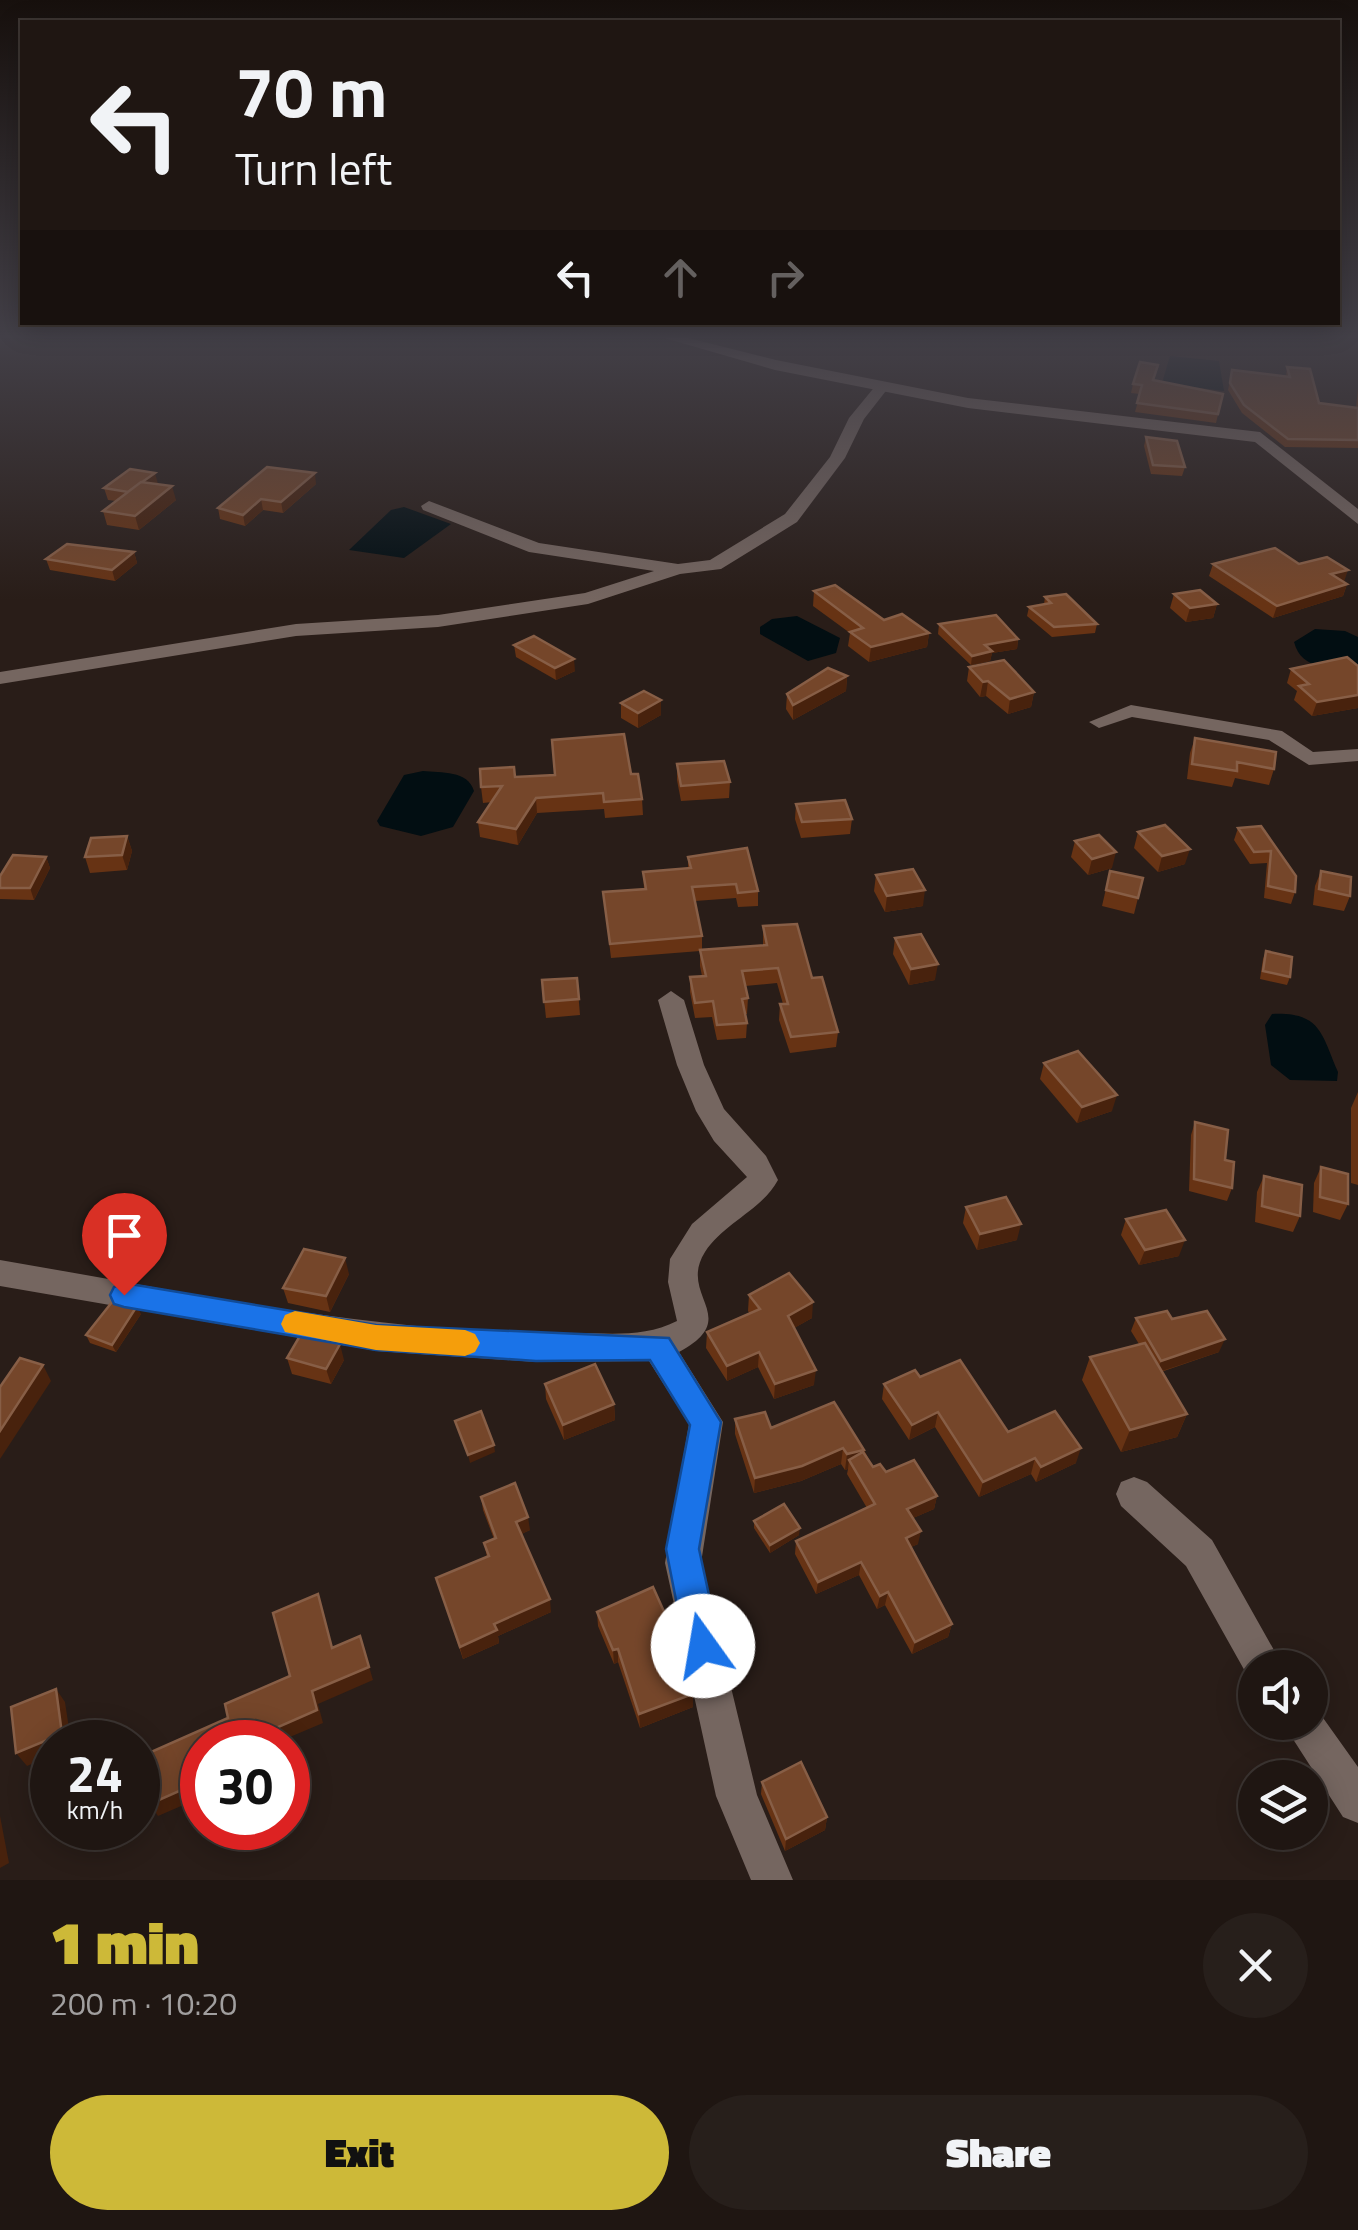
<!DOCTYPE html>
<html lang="en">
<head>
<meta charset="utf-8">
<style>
	:root { --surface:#1f1612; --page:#271f1b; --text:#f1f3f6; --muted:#a19f9f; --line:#3c3532; --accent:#cdb938 }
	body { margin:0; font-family:"Titillium Web",sans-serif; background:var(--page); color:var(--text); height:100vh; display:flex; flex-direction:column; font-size:38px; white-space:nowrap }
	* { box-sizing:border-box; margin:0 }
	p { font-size:32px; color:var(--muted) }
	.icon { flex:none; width:55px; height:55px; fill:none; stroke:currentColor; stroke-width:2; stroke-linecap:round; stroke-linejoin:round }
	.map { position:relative; height:1880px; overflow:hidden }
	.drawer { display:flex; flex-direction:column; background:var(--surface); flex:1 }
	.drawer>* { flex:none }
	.banner { position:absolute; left:20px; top:20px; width:1320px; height:305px; border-radius:0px; box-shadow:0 5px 25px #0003,0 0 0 2px var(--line); background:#1f1612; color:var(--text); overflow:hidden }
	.fabs { position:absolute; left:1238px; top:1650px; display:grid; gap:20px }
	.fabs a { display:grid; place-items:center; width:90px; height:90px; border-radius:50%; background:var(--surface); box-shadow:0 5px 25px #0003,0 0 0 2px var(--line); font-size:50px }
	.speed { position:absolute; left:30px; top:1720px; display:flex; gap:20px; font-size:50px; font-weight:700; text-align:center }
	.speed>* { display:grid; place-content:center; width:130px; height:130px; border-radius:50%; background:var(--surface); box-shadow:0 5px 25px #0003,0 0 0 2px var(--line); line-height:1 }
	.speed small { font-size:25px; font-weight:400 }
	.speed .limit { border:15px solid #d22; background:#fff; color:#111 }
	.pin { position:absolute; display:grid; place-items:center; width:85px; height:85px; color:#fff; margin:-102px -42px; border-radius:50% 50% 50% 0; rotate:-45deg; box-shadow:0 0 10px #0007 }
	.pin .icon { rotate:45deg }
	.me { position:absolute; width:110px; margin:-55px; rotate:347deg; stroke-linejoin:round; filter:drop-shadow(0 0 8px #0008) }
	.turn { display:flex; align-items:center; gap:35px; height:210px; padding:0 50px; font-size:45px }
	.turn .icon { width:130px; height:130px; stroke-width:2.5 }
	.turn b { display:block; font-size:70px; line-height:85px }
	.lanes { display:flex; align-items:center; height:95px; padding:0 50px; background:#0003; justify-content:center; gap:50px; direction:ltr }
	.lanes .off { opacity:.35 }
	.round { display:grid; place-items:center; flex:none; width:105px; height:105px; border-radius:52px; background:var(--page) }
	.overview { display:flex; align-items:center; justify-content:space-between; height:170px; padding:0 50px }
	h1 { font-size:60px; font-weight:800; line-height:75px; color:var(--accent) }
	.button { display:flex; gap:20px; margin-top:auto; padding:20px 50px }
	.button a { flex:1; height:115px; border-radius:60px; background:var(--accent); color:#111; font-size:40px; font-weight:800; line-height:115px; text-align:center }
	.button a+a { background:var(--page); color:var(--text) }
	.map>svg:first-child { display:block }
</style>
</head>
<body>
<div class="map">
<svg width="1358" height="1880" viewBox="0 0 1358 1880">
	<rect width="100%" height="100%" fill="#291d18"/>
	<g fill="#020e12">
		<polygon points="1170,356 1219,361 1224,391 1162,383"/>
		<polygon points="404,507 451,524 404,558 349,550 391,510"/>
		<polygon points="797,616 840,638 836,653 808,661 760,634 760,627 772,619"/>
		<path d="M1315,629L1345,631L1358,637V668C1332,667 1302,672 1294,642Z"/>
		<path d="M423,771C441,773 468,770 474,791L453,827L421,836L380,826L377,821L404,775Z"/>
		<path d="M1272,1014C1321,1012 1321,1033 1338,1072L1337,1081L1290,1080L1271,1065L1265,1025Z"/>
	</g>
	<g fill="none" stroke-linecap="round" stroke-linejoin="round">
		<g fill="#756660" fill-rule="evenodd">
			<polygon points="877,384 889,387 864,419 845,458 797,522 721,569 680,574 588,604 438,627 296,636 0,684 0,672 296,624 438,615 585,593 654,571 529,552 423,510 421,506 429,501 539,543 678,564 710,560 785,514 830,457 849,418"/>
			<polygon points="1131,705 1282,731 1313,752 1358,749 1358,761 1309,765 1269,740 1132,717 1099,728 1089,722"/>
			<path d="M671,991L684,1000L704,1065L724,1109L766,1156L778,1180C762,1210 724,1223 705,1252C677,1296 744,1317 679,1352L723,1422L701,1563L757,1795L793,1880H751L716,1796L665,1563L689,1424L649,1361L536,1362L377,1351L0,1286V1260C189,1292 380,1335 573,1333C609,1333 644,1338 677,1321L668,1282L670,1259L692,1224L747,1177L714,1141L696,1111L677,1065L658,1000Z"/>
			<polygon points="1134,1477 1147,1482 1212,1540 1284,1668 1255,1668 1255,1683 1251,1682 1186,1566 1121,1506 1116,1494 1121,1482"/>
			<polygon points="1310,1706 1316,1708 1358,1767 1358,1823 1343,1817 1282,1722 1310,1722"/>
		</g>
		<polygon fill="#756660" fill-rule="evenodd" points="661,337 684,337 776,360 968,398 1260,432 1358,509 1358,524 1255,442 968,408 775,370"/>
	</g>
	<g fill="#673314">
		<polygon points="1287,367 1319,403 1356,408 1358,388 1358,448 1285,447 1242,413 1228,390 1232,370 1286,377"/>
		<polygon points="1154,380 1223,394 1216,423 1135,412 1140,394 1131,393 1133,384"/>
		<polygon points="1146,437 1185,467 1182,476 1151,474 1144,446"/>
		<polygon points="157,484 176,500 139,530 107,525 103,511 116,501 108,500 104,488"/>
		<polygon points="316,484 283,513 263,510 245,526 220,519 218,508"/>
		<polygon points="134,552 137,563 115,581 50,570 46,559"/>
		<polygon points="1213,564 1299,564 1347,584 1343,596 1273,618 1209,576"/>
		<polygon points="814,591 884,620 929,633 927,647 869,662 848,646 850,633 813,606"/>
		<polygon points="1174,594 1217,604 1213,618 1186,622 1170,608"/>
		<polygon points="1045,597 1097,624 1095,633 1052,637 1027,616 1029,607 1044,604"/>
		<polygon points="939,624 1018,639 1017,649 992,653 990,661 971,665 938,634"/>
		<polygon points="514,645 575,671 556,680 516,657"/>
		<polygon points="1358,666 1358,708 1312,716 1294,700 1297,691 1287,683 1291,669"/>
		<polygon points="969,667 1034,692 1031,707 1008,714 986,696 980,697 967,681"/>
		<polygon points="847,676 846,691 793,720 786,709 787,694"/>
		<polygon points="621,703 661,715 638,728 621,718"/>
		<polygon points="1195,738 1274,769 1269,785 1235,778 1232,787 1187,779 1190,753"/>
		<polygon points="677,764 730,782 729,798 681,801 677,780"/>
		<polygon points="631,774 642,799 643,815 605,818 604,809 537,813 518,845 480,837 478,822 492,802 483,803 481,787 515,777"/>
		<polygon points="796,804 852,819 850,834 801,838 795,819"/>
		<polygon points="1261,826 1295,892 1291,904 1264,898 1267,863 1250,864 1234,840 1238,828"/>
		<polygon points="1138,832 1185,864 1158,872 1134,848"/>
		<polygon points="127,836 132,851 127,870 90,873 85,857"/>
		<polygon points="1075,841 1112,868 1088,875 1071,857"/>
		<polygon points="46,857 50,868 34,900 0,899 0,876"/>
		<polygon points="688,857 758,891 758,906 738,907 736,898 695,901 702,936 702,950 763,945 763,926 812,978 838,1032 836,1047 790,1053 779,1020 780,1004 783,1004 777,983 745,986 748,998 747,1014 745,1014 747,1023 746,1038 717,1040 712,1017 695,1018 690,992 690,977 702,976 700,966 700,951 611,958 603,892 644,889 643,872 688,868"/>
		<polygon points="1110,871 1143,878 1134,914 1102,906"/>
		<polygon points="1321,871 1350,896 1344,911 1313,905 1315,886"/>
		<polygon points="876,875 923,906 885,912 874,891"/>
		<polygon points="895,938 935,980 909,985 893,954"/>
		<polygon points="1266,951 1290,977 1287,985 1260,979 1263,959"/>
		<polygon points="577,978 580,1015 546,1018 542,980"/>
		<polygon points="1044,1063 1112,1111 1077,1123 1040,1079"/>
		<polygon points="1358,1092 1358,1185 1351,1183 1351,1108"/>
		<polygon points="1195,1122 1225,1160 1232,1188 1227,1201 1189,1191 1191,1135"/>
		<polygon points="1321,1167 1348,1204 1340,1220 1313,1212 1314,1183"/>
		<polygon points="1264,1176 1300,1216 1293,1232 1255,1222 1257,1192"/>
		<polygon points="966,1207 1017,1240 977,1250 963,1223"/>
		<polygon points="1126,1219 1179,1256 1139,1265 1121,1235"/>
		<polygon points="349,1274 330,1312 288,1303 283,1288"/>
		<polygon points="749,1295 812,1318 794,1328 814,1385 774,1399 758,1367 727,1381 706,1348 707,1332 750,1314 748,1311"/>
		<polygon points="141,1314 116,1352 90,1343 86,1335"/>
		<polygon points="1136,1318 1172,1319 1219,1352 1161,1372 1187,1414 1177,1437 1121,1452 1082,1380 1090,1357 1139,1344 1131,1331"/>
		<polygon points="287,1358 344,1360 331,1384 292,1374"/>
		<polygon points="920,1377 1008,1432 1076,1463 1036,1482 1031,1474 979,1497 935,1427 909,1440 882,1399 884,1384"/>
		<polygon points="545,1384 614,1404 615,1420 564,1440 546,1399"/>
		<polygon points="735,1419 864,1450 873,1467 937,1496 934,1509 913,1518 918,1544 911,1547 952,1624 948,1637 912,1654 885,1605 877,1609 859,1575 816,1594 795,1554 796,1541 867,1508 847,1474 848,1469 845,1470 841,1464 801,1481 754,1493 735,1434"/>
		<polygon points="481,1497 530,1530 521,1534 551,1612 498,1636 499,1643 463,1659 436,1578 487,1557 484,1543 494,1539 483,1510"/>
		<polygon points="754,1521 799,1535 770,1553 754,1528"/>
		<polygon points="597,1612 675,1636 693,1707 640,1728 618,1662 614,1664 598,1626"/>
		<polygon points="762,1782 827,1817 825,1830 785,1851 761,1794"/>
	</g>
	<g fill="#48220d">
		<polygon points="155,473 158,484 130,492"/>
		<polygon points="315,473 316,484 283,513 281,502"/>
		<polygon points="172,486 176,500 139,530 135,516"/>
		<polygon points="261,499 263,510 245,526 243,515"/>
		<polygon points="134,552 137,563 115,581 112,570"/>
		<polygon points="1348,570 1344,582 1331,574"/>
		<polygon points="1347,584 1343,596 1273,618 1277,606"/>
		<polygon points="1217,604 1213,618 1186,622 1190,608"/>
		<polygon points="929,633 927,647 869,662 871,647"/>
		<polygon points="1018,639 1017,649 992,653 990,661 971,665 972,656 985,645"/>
		<polygon points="574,659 575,671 556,680 555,668"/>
		<polygon points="847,676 846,691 793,720 793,705"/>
		<polygon points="988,681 986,696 980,697 983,682"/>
		<polygon points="1034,692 1031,707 1008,714 1010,699"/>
		<polygon points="1358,695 1358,708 1312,716 1317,702"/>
		<polygon points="661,700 661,715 638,728 638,713"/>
		<polygon points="536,798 537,813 518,845 516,829"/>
		<polygon points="127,836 132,851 127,870 122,855"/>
		<polygon points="1190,849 1185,864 1158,872 1162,856"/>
		<polygon points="1116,852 1112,868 1088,875 1092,859"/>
		<polygon points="46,857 50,868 34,900 30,888"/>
		<polygon points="925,890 923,906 885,912 887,896"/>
		<polygon points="938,964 935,980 909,985 911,969"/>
		<polygon points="1117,1095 1112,1111 1077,1123 1082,1107"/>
		<polygon points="1021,1224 1017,1240 977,1250 980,1234"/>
		<polygon points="1185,1240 1179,1256 1139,1265 1145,1250"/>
		<polygon points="345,1258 349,1274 330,1312 326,1296"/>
		<polygon points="813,1302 812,1318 787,1332 788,1316"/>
		<polygon points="137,1306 141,1314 116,1352 112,1345"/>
		<polygon points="1225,1339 1219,1352 1156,1373 1161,1361"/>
		<polygon points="340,1344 344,1360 331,1384 326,1369"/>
		<polygon points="759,1352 758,1367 727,1381 727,1366"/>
		<polygon points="43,1365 51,1381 0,1459 0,1431"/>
		<polygon points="816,1370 814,1385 774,1399 775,1384"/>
		<polygon points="614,1404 615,1420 564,1440 563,1425"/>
		<polygon points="938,1412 935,1427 909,1440 912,1425"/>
		<polygon points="1187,1414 1177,1437 1121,1452 1130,1430"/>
		<polygon points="494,1445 495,1452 470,1463 468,1455"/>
		<polygon points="843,1448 841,1464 801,1481 754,1493 755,1478"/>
		<polygon points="1081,1448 1076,1463 1036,1482 1041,1467"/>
		<polygon points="864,1450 861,1465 849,1460 848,1469 845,1470 847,1454"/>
		<polygon points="1035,1458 1031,1474 979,1497 983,1482"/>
		<polygon points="937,1496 934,1509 904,1522 907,1509"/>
		<polygon points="528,1517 530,1530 518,1536 516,1522"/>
		<polygon points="800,1528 799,1535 770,1553 770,1545"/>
		<polygon points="921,1531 918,1544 903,1551 906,1538"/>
		<polygon points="861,1562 859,1575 816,1594 818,1582"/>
		<polygon points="888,1592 885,1605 877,1609 880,1596"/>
		<polygon points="550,1599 551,1612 498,1636 499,1643 463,1659 460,1647 494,1624"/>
		<polygon points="952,1624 948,1637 912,1654 915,1642"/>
		<polygon points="360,1636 373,1680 318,1704 323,1723 278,1742 244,1742 312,1691"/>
		<polygon points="618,1649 618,1662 614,1664 613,1650"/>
		<polygon points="56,1689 65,1702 71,1742 52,1742 52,1755 27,1766 16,1753"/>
		<polygon points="693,1694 693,1707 640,1728 639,1714"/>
		<polygon points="202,1781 202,1797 158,1816 150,1804"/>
		<polygon points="0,1816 9,1863 0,1868"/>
		<polygon points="827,1817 825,1830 785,1851 786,1839"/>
	</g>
	<g fill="#75462a" stroke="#875e46" stroke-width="2.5">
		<polygon points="1140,362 1158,365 1153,380 1223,394 1218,414 1137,403 1142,385 1133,384"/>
		<polygon points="1287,367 1310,369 1319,403 1358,408 1358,440 1288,439 1244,405 1230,383 1232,370 1290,377"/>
		<polygon points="1146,437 1177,441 1185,467 1153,465"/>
		<polygon points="267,467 315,473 281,502 261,499 243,515 218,508"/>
		<polygon points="130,469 155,473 128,492 104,488"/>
		<polygon points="141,482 172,486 135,516 103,511"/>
		<polygon points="67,544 134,552 112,570 46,559"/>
		<polygon points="1275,548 1299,564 1327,557 1348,570 1331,574 1347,584 1277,606 1213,564"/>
		<polygon points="835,585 884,620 902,614 929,633 871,647 850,632 863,628 814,591"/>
		<polygon points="1200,590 1217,604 1190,608 1174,594"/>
		<polygon points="1066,594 1097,624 1054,627 1029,607 1051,603 1045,597"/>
		<polygon points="996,615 1018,639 985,645 992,651 972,656 939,624"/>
		<polygon points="534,636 574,659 555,668 514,645"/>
		<polygon points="1347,657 1358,666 1358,695 1317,702 1299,686 1309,684 1291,669"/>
		<polygon points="1004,660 1034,692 1010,699 988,681 983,682 969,667"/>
		<polygon points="828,668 847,676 793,705 787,694"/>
		<polygon points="644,691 661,700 638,713 621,703"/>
		<polygon points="624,734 631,774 638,774 642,799 604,802 603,793 536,798 516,829 478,822 502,786 481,787 480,769 514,767 515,777 555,775 552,740"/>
		<polygon points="1195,738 1276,752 1274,769 1237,762 1237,771 1192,764"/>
		<polygon points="724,761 730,782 681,786 677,764"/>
		<polygon points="845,800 852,819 802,822 796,804"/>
		<polygon points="1165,825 1190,849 1162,856 1138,832"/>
		<polygon points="1261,826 1296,876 1295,892 1268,886 1271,851 1254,852 1238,828"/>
		<polygon points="1099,835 1116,852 1092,859 1075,841"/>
		<polygon points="127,836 122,855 85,857 91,838"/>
		<polygon points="747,848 758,891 738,893 736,884 692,887 702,936 610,944 603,892 646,889 643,872 691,868 688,857"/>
		<polygon points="13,855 46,857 30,888 0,888 0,876"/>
		<polygon points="913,869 925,890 887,896 876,875"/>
		<polygon points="1110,871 1143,878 1138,898 1106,890"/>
		<polygon points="1321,871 1351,877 1350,896 1319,889"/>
		<polygon points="797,924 812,978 822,977 838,1032 791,1037 780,1004 788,1004 778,968 742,971 748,998 742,999 747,1023 717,1025 713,1001 695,1003 690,977 706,976 700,950 767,945 763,926"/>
		<polygon points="921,934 938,964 911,969 895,938"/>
		<polygon points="1266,951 1292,957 1290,977 1263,971"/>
		<polygon points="577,978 579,999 544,1002 542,980"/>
		<polygon points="1078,1051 1117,1095 1082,1107 1044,1063"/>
		<polygon points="1195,1122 1228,1130 1225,1160 1234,1162 1232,1188 1194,1179"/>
		<polygon points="1321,1167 1348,1174 1348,1204 1320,1197"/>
		<polygon points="1264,1176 1302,1185 1300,1216 1262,1206"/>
		<polygon points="1006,1197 1021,1224 980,1234 966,1207"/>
		<polygon points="1166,1210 1185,1240 1145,1250 1126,1219"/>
		<polygon points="304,1249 345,1258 326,1296 283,1288"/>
		<polygon points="789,1273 813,1302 788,1316 816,1370 775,1384 759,1352 727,1366 707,1332 760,1309 749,1295"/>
		<polygon points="112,1302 137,1306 112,1345 86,1335"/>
		<polygon points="1167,1311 1172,1319 1207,1311 1225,1339 1161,1361 1136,1318"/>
		<polygon points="301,1334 340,1344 326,1369 287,1358"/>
		<polygon points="1145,1343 1187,1414 1130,1430 1090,1357"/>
		<polygon points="20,1358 43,1365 0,1431 0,1387"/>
		<polygon points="960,1360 1008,1432 1055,1411 1081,1448 1041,1467 1035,1458 983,1482 938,1412 912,1425 884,1384 915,1370 920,1377"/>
		<polygon points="595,1364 614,1404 563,1425 545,1384"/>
		<polygon points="834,1402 864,1450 847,1454 843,1448 802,1466 755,1478 735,1419 765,1412 771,1428"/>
		<polygon points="481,1411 494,1445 468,1455 455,1421"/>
		<polygon points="863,1452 873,1467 880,1464 886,1472 914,1460 937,1496 907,1509 921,1531 906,1538 952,1624 915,1642 888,1592 880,1596 861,1562 818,1582 796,1541 875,1504 849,1460"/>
		<polygon points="515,1483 528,1517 516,1522 550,1599 494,1624 497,1630 460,1647 436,1578 489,1556 484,1543 496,1538 481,1497"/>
		<polygon points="784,1504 800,1528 770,1545 754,1521"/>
		<polygon points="653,1587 675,1636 680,1634 693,1694 639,1714 618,1649 613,1650 597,1612"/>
		<polygon points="318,1594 332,1648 360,1636 369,1667 312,1691 317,1710 244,1742 202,1742 202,1781 150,1804 142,1756 228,1718 225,1704 290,1676 273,1613"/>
		<polygon points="56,1689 62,1734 16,1753 11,1707"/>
		<polygon points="801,1762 827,1817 786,1839 762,1782"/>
	</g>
	<linearGradient id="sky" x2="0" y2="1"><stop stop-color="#17100d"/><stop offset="0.56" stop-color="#434048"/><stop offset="1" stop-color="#434048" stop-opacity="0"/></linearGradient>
	<rect width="1358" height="600" fill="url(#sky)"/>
	<polygon fill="#1a73e8" stroke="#114b97" stroke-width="2.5" points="124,1283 376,1325 669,1338 721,1422 699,1549 720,1646 715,1658 703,1663 690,1658 685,1646 666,1549 690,1425 650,1360 536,1361 376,1350 124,1307 114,1304 110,1295 114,1287"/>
	<polygon fill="#f59e0b" points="295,1311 376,1325 465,1330 475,1334 480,1343 475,1352 465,1356 376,1350 285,1332 281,1324 285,1315"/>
</svg>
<div class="fabs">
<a><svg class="icon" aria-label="sound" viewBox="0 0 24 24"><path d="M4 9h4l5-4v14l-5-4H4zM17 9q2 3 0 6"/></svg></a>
<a><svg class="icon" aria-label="layers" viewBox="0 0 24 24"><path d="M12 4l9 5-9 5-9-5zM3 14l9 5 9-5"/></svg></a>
</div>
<div class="speed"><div>24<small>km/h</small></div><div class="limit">30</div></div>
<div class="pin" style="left:124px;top:1295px;background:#d93025"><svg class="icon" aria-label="arrive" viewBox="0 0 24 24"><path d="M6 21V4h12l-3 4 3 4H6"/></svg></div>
<svg class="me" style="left:703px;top:1646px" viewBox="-20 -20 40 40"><circle r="19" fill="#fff"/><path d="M0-13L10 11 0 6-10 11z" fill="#1a73e8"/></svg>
<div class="banner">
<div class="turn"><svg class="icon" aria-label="left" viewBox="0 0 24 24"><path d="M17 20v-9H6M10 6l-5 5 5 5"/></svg><div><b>70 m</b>Turn left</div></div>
<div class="lanes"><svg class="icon" aria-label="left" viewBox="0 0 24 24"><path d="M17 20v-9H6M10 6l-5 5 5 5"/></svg><svg class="icon off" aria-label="ahead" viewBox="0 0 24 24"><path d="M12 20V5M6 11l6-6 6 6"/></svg><svg class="icon off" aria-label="right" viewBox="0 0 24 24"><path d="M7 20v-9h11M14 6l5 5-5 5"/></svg></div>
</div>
</div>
<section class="drawer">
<div class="overview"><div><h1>1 min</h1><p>200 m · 10:20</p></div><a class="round"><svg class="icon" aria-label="close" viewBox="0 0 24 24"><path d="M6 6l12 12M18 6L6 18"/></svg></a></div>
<div class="button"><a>Exit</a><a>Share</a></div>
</section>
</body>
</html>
